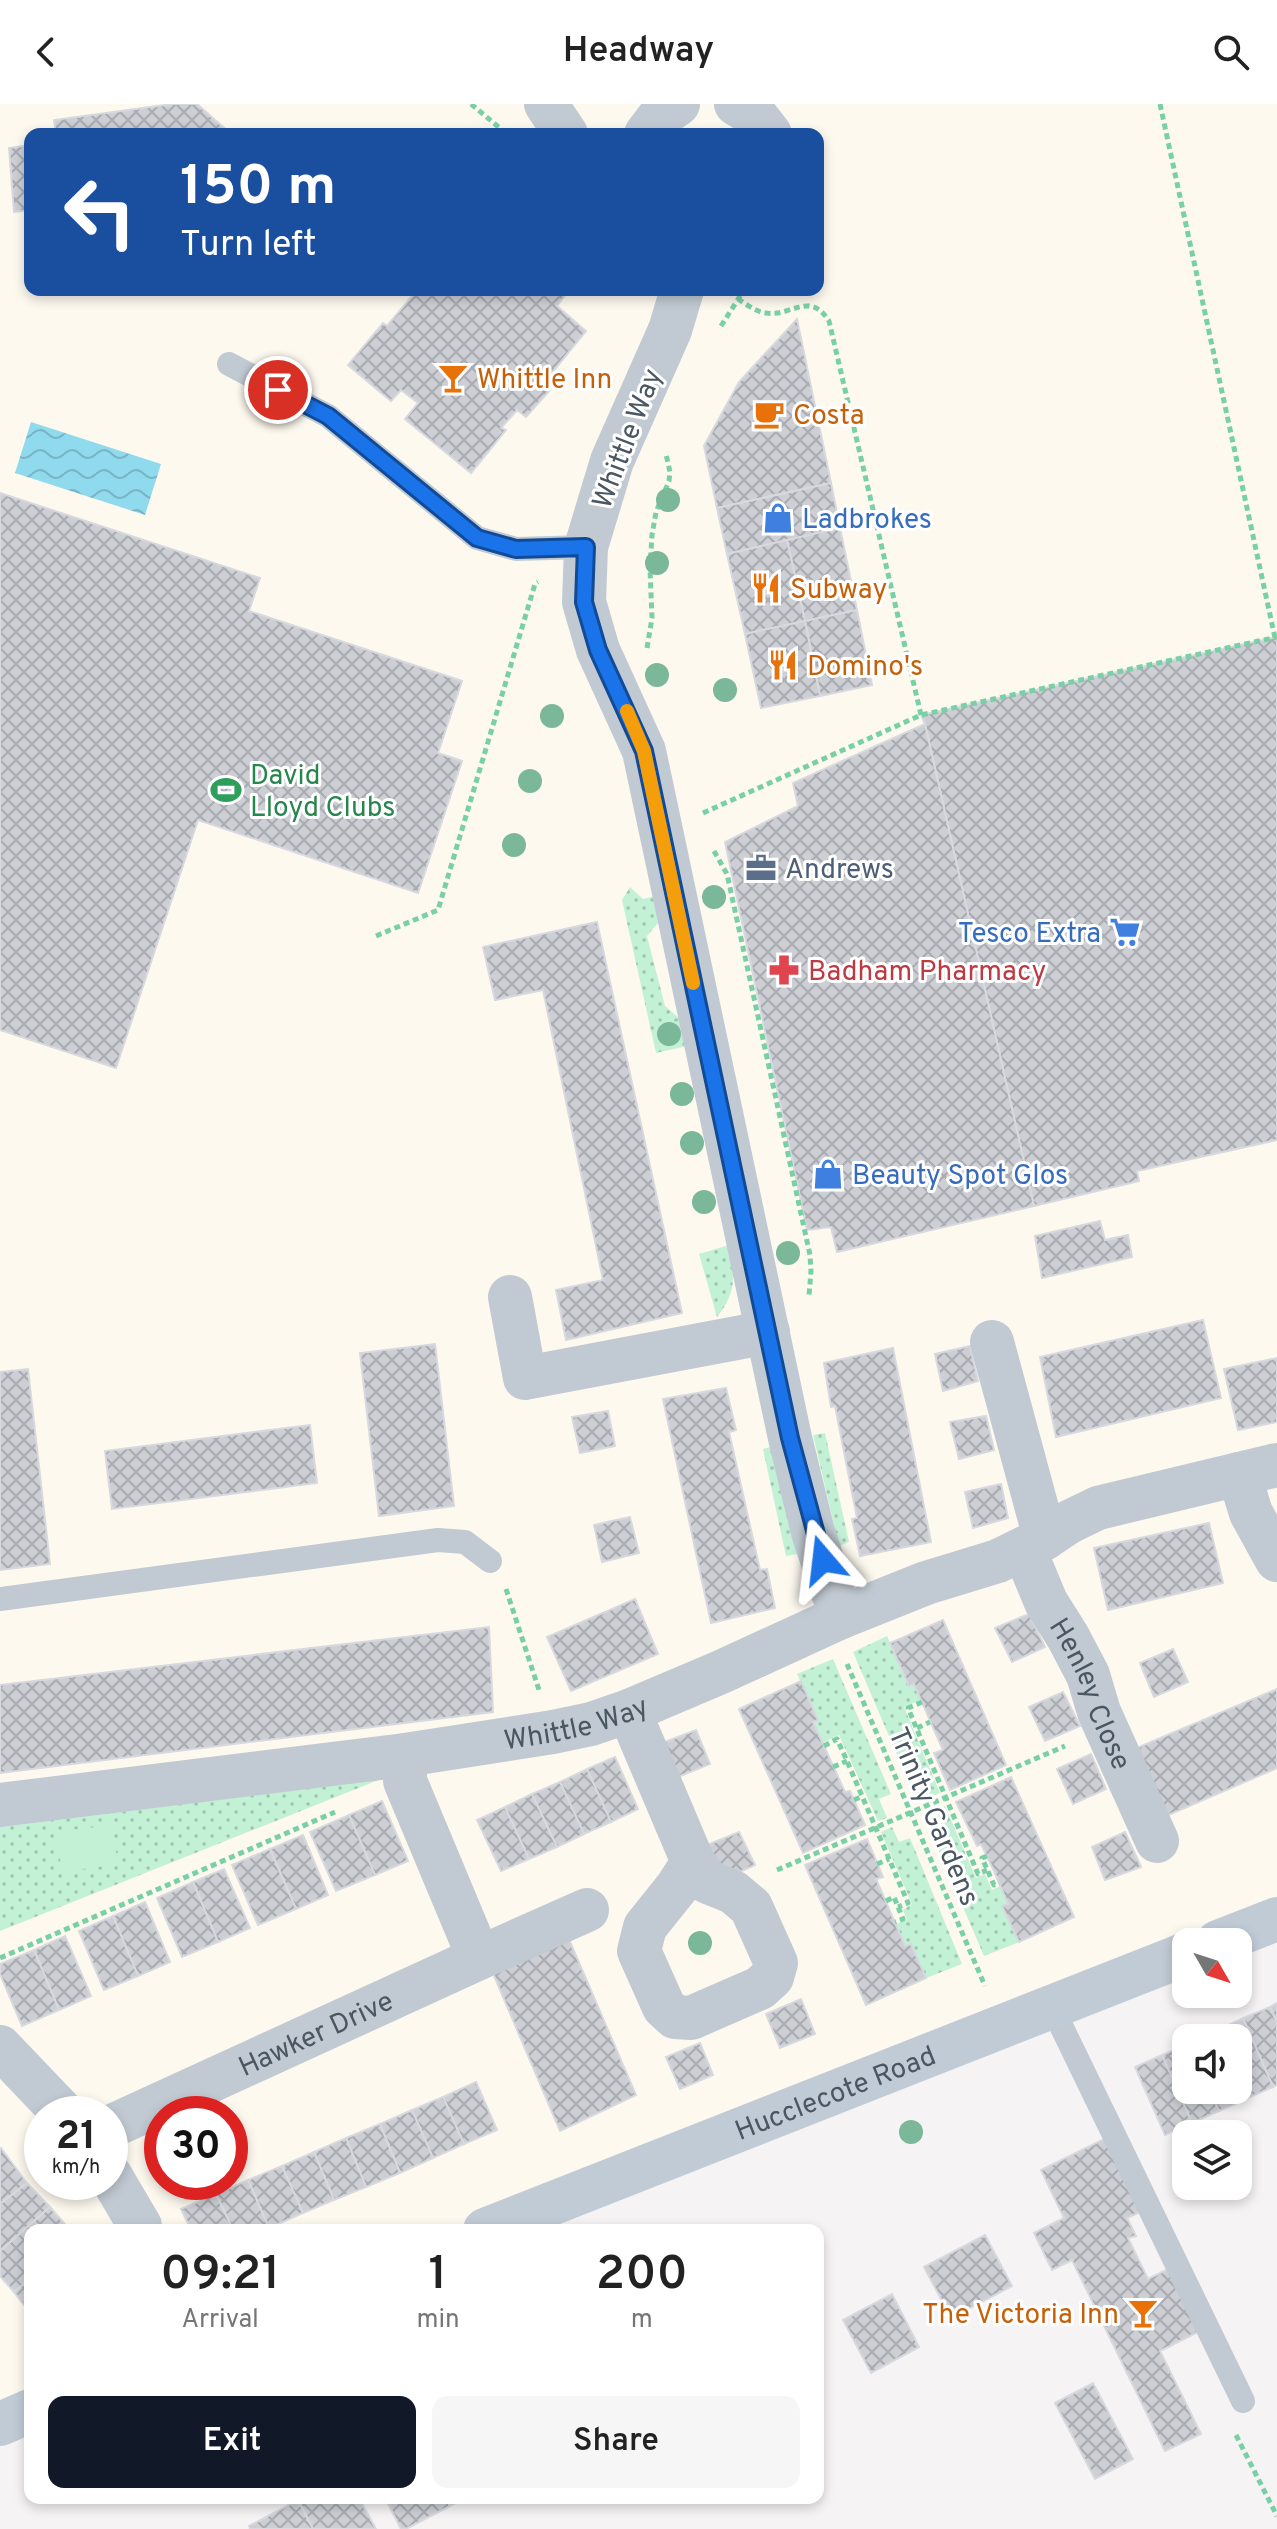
<!DOCTYPE html>
<html lang="en">
<head>
<meta charset="utf-8">
<style>
	:root { --surface:#fff; --page:#f6f6f6; --text:#222; --muted:#767676; --accent:#111827 }
	body { margin:0; font-family:Overpass,sans-serif; background:var(--page); color:var(--text); height:100vh; display:flex; flex-direction:column; font-size:30px; white-space:nowrap }
	* { box-sizing:border-box; margin:0 }
	p { font-size:26px; color:var(--muted) }
	.icon { flex:none; width:44px; height:44px; fill:none; stroke:currentColor; stroke-width:2; stroke-linecap:round; stroke-linejoin:round }
	.map { position:relative; flex:1; overflow:hidden }
	.panel { position:absolute; left:24px; top:2120px; width:800px; height:280px; display:flex; flex-direction:column; background:var(--surface); border-radius:16px; box-shadow:0 4px 12px #0003 }
	.panel>* { flex:none }
	.top-card { position:absolute; left:24px; top:24px; width:800px; height:168px; border-radius:16px; box-shadow:0 4px 12px #0003; background:#1a4fa0; color:#fff; overflow:hidden }
	.needle { width:52px; rotate:129deg }
	.fabs { position:absolute; left:1172px; top:1824px; display:grid; gap:16px }
	.fabs a { display:grid; place-items:center; width:80px; height:80px; border-radius:16px; background:var(--surface); box-shadow:0 4px 12px #0003; font-size:40px }
	.speed { position:absolute; left:24px; top:1992px; display:flex; gap:16px; font-size:40px; font-weight:700; text-align:center }
	.speed>* { display:grid; place-content:center; width:104px; height:104px; border-radius:50%; background:var(--surface); box-shadow:0 4px 12px #0003; line-height:1 }
	.speed small { font-size:20px; font-weight:400 }
	.speed .limit { border:12px solid #d22; background:#fff; color:#111 }
	.pin { position:absolute; display:grid; place-items:center; width:68px; height:68px; color:#fff; margin:-34px; border:4px solid #fff; border-radius:50%; box-shadow:0 2px 8px #0007 }
	.me { position:absolute; width:88px; margin:-44px; rotate:343deg; stroke-linejoin:round; filter:drop-shadow(0 0 6px #0008) }
	.turn { display:flex; align-items:center; gap:28px; height:168px; padding:0 24px; font-size:36px }
	.turn .icon { width:104px; height:104px; stroke-width:2.5 }
	.turn b { display:block; font-size:56px; line-height:68px }
	.eta { display:flex; justify-content:space-evenly; align-items:center; height:136px; text-align:center }
	.eta b { font-size:48px; font-weight:600; line-height:56px }
	.button { display:flex; gap:16px; margin-top:auto; padding:16px 24px }
	.button a { flex:1; height:92px; border-radius:16px; background:var(--accent); color:#fff; font-size:32px; font-weight:600; line-height:92px; text-align:center }
	.button a+a { background:var(--page); color:var(--text) }
	header { display:flex; justify-content:space-between; align-items:center; height:104px; padding:0 24px; background:var(--surface); font-size:36px; font-weight:600 }
	.map>svg:first-child { display:block }
</style>
</head>
<body>
<header><svg class="icon" aria-label="back" viewBox="0 0 24 24"><path d="M15 5l-7 7 7 7"/></svg>Headway<svg class="icon" aria-label="search" viewBox="0 0 24 24"><circle cx="10" cy="10" r="6"/><path d="M15 15l6 6"/></svg></header>
<div class="map">
<svg width="1277" height="2425" viewBox="0 0 1277 2425">
	<defs>
		<pattern id="grass-dots" width="8" height="8" patternUnits="userSpaceOnUse" patternTransform="scale(2)"><rect width="8" height="8" fill="#c3f1d5"/><path d="M2 2h.1M6 6h.1" fill="none" stroke="#a0c6b0" stroke-width="1.8" stroke-linecap="round"/></pattern>
		<pattern id="water-waves" width="16" height="10" patternUnits="userSpaceOnUse" patternTransform="scale(2)"><rect width="16" height="10" fill="#90daee"/><path d="M0 5q4-4 8 0t8 0" fill="none" stroke="#78b4c4"/></pattern>
		<pattern id="building-cross-hatch" width="8" height="8" patternUnits="userSpaceOnUse" patternTransform="scale(2)"><rect width="8" height="8" fill="#cdcfd5"/><path d="M0 0l8 8M0 8l8-8" fill="none" stroke="#a8abb0"/></pattern>
	</defs>
	<rect width="100%" height="100%" fill="#f5f3f3"/>
	<path fill="#fdf9ef" fill-rule="evenodd" d="M0,0H1277V1816L502,2126H30V2312L0,2324ZM30,30H818V186H30ZM42,2010H110V2078H42ZM162,2010H230V2078H162Z"/>
	<g fill="url(#grass-dots)">
		<polygon points="630,783 643,795 655,792 658,819 647,832 665,902 680,915 687,942 656,949 622,796"/>
		<path d="M729,1141C734,1172 738,1187 717,1213L699,1150Z"/>
		<polygon points="825,1329 849,1438 839,1442 813,1331"/>
		<polygon points="773,1342 797,1450 786,1452 763,1345"/>
		<polygon points="887,1532 909,1581 914,1580 921,1596 904,1603 940,1689 931,1693 923,1675 910,1681 853,1548"/>
		<polygon points="833,1555 891,1690 879,1695 887,1714 878,1717 839,1631 823,1639 813,1618 818,1616 797,1570"/>
		<polygon points="381,1675 0,1827 0,1719"/>
		<polygon points="945,1702 976,1774 985,1770 992,1786 1000,1782 1008,1800 1003,1803 1019,1838 984,1852 930,1726 942,1719 936,1706"/>
		<polygon points="892,1723 899,1738 910,1734 962,1860 926,1874 912,1840 905,1842 896,1820 907,1816 903,1806 912,1800 881,1728"/>
	</g>
	<polygon fill="#c3f1d5" points="112,1721 118,1760 62,1768 56,1728"/>
	<polygon fill="url(#water-waves)" points="31,318 161,360 145,411 15,369"/>
	<g fill="url(#building-cross-hatch)" stroke="#d7d9de" stroke-width="2">
		<polygon points="172,0 197,0 231,30 56,30 54,16"/>
		<polygon points="30,41 30,106 14,108 9,44"/>
		<polygon points="417,186 569,186 557,202 586,227 551,270 547,268 539,277 550,286 526,313 517,306 501,324 506,326 471,369 405,315 418,299 401,286 391,297 348,261 383,219 387,222"/>
		<polygon points="797,215 831,379 717,404 704,342 739,278"/>
		<polygon points="831,379 840,424 727,450 717,404"/>
		<polygon points="0,389 260,474 249,507 462,577 438,649 462,657 418,789 198,716 116,964 0,926"/>
		<polygon points="840,424 857,506 805,517 787,436"/>
		<polygon points="787,436 805,517 745,530 727,450"/>
		<polygon points="857,506 872,581 820,592 805,517"/>
		<polygon points="805,517 820,592 761,604 745,530"/>
		<polygon points="1277,533 1277,1036 1137,1067 1139,1077 1034,1102 925,620 921,611"/>
		<polygon points="925,620 1034,1102 837,1148 831,1123 807,1126 725,738 798,702 793,679"/>
		<polygon points="597,818 682,1209 566,1236 556,1186 603,1176 543,886 495,896 483,843"/>
		<polygon points="1100,1117 1105,1136 1128,1131 1132,1153 1042,1174 1035,1132"/>
		<polygon points="1203,1216 1221,1294 1056,1333 1040,1253"/>
		<polygon points="435,1240 454,1402 379,1412 360,1249"/>
		<polygon points="970,1242 978,1277 943,1287 935,1250"/>
		<polygon points="893,1244 931,1438 860,1452 852,1415 857,1414 835,1302 831,1303 824,1259"/>
		<polygon points="1277,1254 1277,1318 1238,1326 1224,1265"/>
		<polygon points="28,1265 50,1460 0,1466 0,1268"/>
		<polygon points="726,1284 736,1326 729,1328 760,1466 767,1465 775,1504 711,1519 663,1295"/>
		<polygon points="608,1307 615,1342 580,1349 572,1313"/>
		<polygon points="986,1312 994,1346 959,1355 950,1318"/>
		<polygon points="310,1321 317,1379 112,1405 105,1347"/>
		<polygon points="1001,1380 1008,1414 973,1424 965,1388"/>
		<polygon points="630,1413 639,1449 602,1458 594,1421"/>
		<polygon points="1209,1419 1223,1479 1108,1506 1094,1444"/>
		<polygon points="635,1495 658,1550 571,1587 547,1533"/>
		<polygon points="1029,1510 1045,1543 1012,1558 995,1524"/>
		<polygon points="943,1516 1006,1661 950,1686 934,1649 943,1646 914,1580 909,1582 890,1539"/>
		<polygon points="489,1523 493,1608 0,1669 0,1581"/>
		<polygon points="1173,1545 1188,1578 1154,1593 1140,1559"/>
		<polygon points="801,1577 818,1616 813,1618 845,1688 850,1687 865,1721 803,1749 739,1605"/>
		<polygon points="1277,1585 1277,1664 1164,1713 1134,1645"/>
		<polygon points="1063,1588 1080,1622 1045,1637 1029,1603"/>
		<polygon points="696,1626 710,1660 678,1673 662,1639"/>
		<polygon points="1091,1650 1106,1685 1073,1700 1057,1665"/>
		<polygon points="615,1653 638,1705 611,1718 587,1665"/>
		<polygon points="587,1665 611,1718 584,1730 560,1678"/>
		<polygon points="1011,1673 1074,1813 1019,1838 1002,1802 1008,1800 994,1767 981,1740 977,1742 956,1698"/>
		<polygon points="560,1678 584,1730 557,1743 532,1690"/>
		<polygon points="532,1690 557,1743 529,1755 505,1703"/>
		<polygon points="382,1697 408,1757 375,1771 349,1711"/>
		<polygon points="505,1703 529,1755 501,1767 477,1716"/>
		<polygon points="349,1711 375,1771 336,1787 310,1728"/>
		<polygon points="739,1728 755,1761 722,1776 707,1741"/>
		<polygon points="1125,1728 1141,1763 1105,1776 1092,1743"/>
		<polygon points="303,1731 328,1791 296,1805 270,1745"/>
		<polygon points="867,1735 883,1773 876,1775 905,1842 911,1840 926,1874 866,1901 805,1761"/>
		<polygon points="270,1745 296,1805 258,1821 232,1761"/>
		<polygon points="224,1765 250,1824 218,1838 193,1778"/>
		<polygon points="193,1778 218,1838 182,1853 157,1794"/>
		<polygon points="145,1798 170,1858 138,1872 113,1812"/>
		<polygon points="113,1812 138,1872 104,1886 79,1827"/>
		<polygon points="65,1832 91,1892 59,1906 34,1846"/>
		<polygon points="568,1833 636,1991 560,2027 492,1867"/>
		<polygon points="34,1846 59,1906 22,1922 0,1870 0,1860"/>
		<polygon points="801,1895 815,1930 780,1944 766,1910"/>
		<polygon points="1277,1899 1277,1919 1270,1903"/>
		<polygon points="1270,1903 1277,1919 1277,1981 1273,1983 1243,1914"/>
		<polygon points="1243,1914 1273,1983 1246,1995 1238,1976 1238,1934 1219,1934 1216,1927"/>
		<polygon points="1216,1927 1219,1934 1200,1934"/>
		<polygon points="700,1939 713,1971 680,1985 666,1953"/>
		<polygon points="1186,1941 1186,1986 1210,1986 1219,2007 1192,2019 1162,1951"/>
		<polygon points="1162,1951 1192,2019 1165,2031 1135,1963"/>
		<polygon points="1238,1976 1246,1995 1219,2007 1210,1986 1238,1986"/>
		<polygon points="476,1978 497,2026 464,2040 443,1993"/>
		<polygon points="443,1993 464,2040 433,2054 412,2006"/>
		<polygon points="412,2006 433,2054 400,2069 380,2020"/>
		<polygon points="380,2020 400,2069 366,2083 346,2034"/>
		<polygon points="346,2034 366,2083 334,2096 314,2048"/>
		<polygon points="1104,2035 1140,2108 1127,2114 1136,2132 1128,2134 1148,2175 1168,2165 1198,2228 1160,2247 1201,2330 1165,2347 1072,2156 1052,2166 1034,2129 1064,2114 1041,2066"/>
		<polygon points="1,2044 27,2079 0,2100 0,2045"/>
		<polygon points="314,2048 334,2096 303,2109 282,2062"/>
		<polygon points="282,2062 303,2109 269,2124 248,2076"/>
		<polygon points="248,2076 269,2124 265,2126 233,2126 216,2090"/>
		<polygon points="27,2079 50,2103 0,2147 0,2100"/>
		<polygon points="216,2090 233,2126 191,2126 181,2105"/>
		<polygon points="50,2103 70,2126 30,2126 30,2175 14,2188 0,2172 0,2147"/>
		<polygon points="985,2131 1012,2182 951,2214 924,2163"/>
		<polygon points="30,2175 30,2209 14,2188"/>
		<polygon points="892,2190 919,2243 871,2269 843,2216"/>
		<polygon points="1093,2279 1133,2355 1095,2375 1055,2299"/>
		<polygon points="301,2394 359,2394 376,2425 313,2425 298,2396"/>
		<polygon points="385,2394 446,2394 450,2402 406,2425 401,2425"/>
		<polygon points="446,2394 465,2394 450,2402"/>
		<polygon points="298,2396 313,2425 250,2425 249,2422"/>
	</g>
	<g fill="none" stroke-linecap="round" stroke-linejoin="round">
		<g stroke="#7ad0a6" stroke-width="5" stroke-dasharray="6 4" stroke-linecap="butt">
			<polyline points="471,0 507,30"/>
			<polyline points="1160,0 1275,534"/>
			<path d="M738,195C746,200 756,208 766,209C792,213 809,186 829,217L921,611"/>
			<polyline points="721,222 744,186"/>
			<polyline points="647,544 652,514 650,465 652,431 656,408 669,377 670,368 666,350"/>
			<polyline points="703,709 921,611 1277,533"/>
			<polyline points="714,747 727,770 810,1151 811,1167 809,1192"/>
			<polyline points="376,832 438,806 535,480 538,478"/>
			<polyline points="506,1485 539,1586"/>
			<polyline points="847,1560 985,1882"/>
			<polyline points="922,1598 908,1604 978,1770 987,1766"/>
			<polyline points="917,1624 930,1618"/>
			<polyline points="824,1642 837,1635 847,1657 908,1799 898,1803"/>
			<polyline points="833,1663 847,1657"/>
			<polyline points="854,1696 863,1692"/>
			<polyline points="987,1752 982,1754 994,1781 999,1779"/>
			<polyline points="877,1760 889,1755"/>
			<polyline points="777,1766 1065,1642"/>
			<polyline points="886,1797 894,1793 903,1815 895,1818"/>
			<polyline points="0,1854 335,1708"/>
			<polyline points="1236,2331 1277,2412"/>
		</g>
		<g stroke="#c1cad2" stroke-width="24">
			<polyline points="229,260 328,312 477,434 516,445 586,443"/>
			<polyline points="0,1495 438,1436 465,1438 490,1457"/>
			<polyline points="1052,1903 1243,2297"/>
		</g>
		<g stroke="#c1cad2" stroke-width="44">
			<polyline points="546,0 566,30"/>
			<polyline points="736,0 756,12 770,30"/>
			<polyline points="646,30 659,13 678,0"/>
			<polyline points="682,186 670,226 612,357 586,443 584,498 598,546 644,647 790,1334 813,1428 841,1513"/>
			<polyline points="510,1193 525,1274 768,1228"/>
			<polyline points="992,1238 1045,1434"/>
			<polyline points="1239,1370 1251,1409 1277,1456"/>
			<path id="s1" d="M1024,1445L1046,1498L1068,1533L1088,1571L1099,1608L1157,1737"/>
			<polyline points="629,1607 693,1758 708,1778 733,1788 751,1803 776,1859 772,1873 760,1884 691,1914 675,1913 664,1903 639,1847 645,1823 677,1783 693,1758"/>
			<polyline points="405,1651 405,1677 479,1854 587,1806"/>
			<path id="s2" d="M0,1701L405,1651L553,1628L591,1620L629,1607L721,1568L841,1513L926,1479L998,1457L1045,1434L1069,1418L1098,1404L1277,1361"/>
			<polyline points="0,1943 64,2010"/>
			<path id="s3" d="M110,2023L479,1854"/>
			<polyline points="110,2071 140,2122"/>
		</g>
		<g stroke="#c1cbd6" stroke-width="44">
			<polyline points="1218,1838 1277,1815"/>
			<path id="s4" d="M485,2126L1186,1850"/>
			<polyline points="0,2320 30,2307"/>
		</g>
	</g>
	<g fill="#7bb799">
		<circle cx="668" cy="396" r="12"/>
		<circle cx="657" cy="459" r="12"/>
		<circle cx="657" cy="571" r="12"/>
		<circle cx="725" cy="586" r="12"/>
		<circle cx="552" cy="612" r="12"/>
		<circle cx="530" cy="677" r="12"/>
		<circle cx="514" cy="741" r="12"/>
		<circle cx="714" cy="793" r="12"/>
		<circle cx="669" cy="930" r="12"/>
		<circle cx="682" cy="990" r="12"/>
		<circle cx="692" cy="1039" r="12"/>
		<circle cx="704" cy="1098" r="12"/>
		<circle cx="788" cy="1149" r="12"/>
		<circle cx="700" cy="1839" r="12"/>
		<circle cx="911" cy="2028" r="12"/>
	</g>
	<g fill="none" stroke-linecap="round" stroke-linejoin="round">
		<g stroke="#114b97" stroke-width="20">
			<polyline id="route" points="278,286 328,312 477,434 516,445 586,443 584,498 598,546 644,647 790,1334 823,1456"/>
		</g>
		<use href="#route" stroke="#1a73e8" stroke-width="14"/>
		<polyline stroke="#f59e0b" stroke-width="14" points="627,607 644,647 693,879"/>
	</g>
	<defs>
		<g id="bar-bare" transform="scale(2.4)"><path d="M-6-5H6L.8 .8V4.5H3.5V6h-7V4.5H-.8V.8Z" fill="#e8710a" stroke="#fff" stroke-width="2.5" paint-order="stroke"/></g>
		<g id="cafe-bare" transform="scale(2.4)"><path d="M-5.5-4.5H6V0H3Q3 3.5 0 3.5H-2.5Q-5.5 3.5-5.5 0ZM3-3.2v2h1.7v-2ZM-6 4.5H4V6H-6Z" fill="#e8710a" stroke="#fff" stroke-width="2.5" paint-order="stroke"/></g>
		<g id="shop-bare" transform="scale(2.4)"><path d="M-5-2.5h2.3a2.7 3.5 0 0 1 5.4 0H5L5.5 6h-11ZM-1.5-2.5h3a1.5 2.3 0 0 0-3 0Z" fill="#3f7fe0" stroke="#fff" stroke-width="2.5" paint-order="stroke"/></g>
		<g id="restaurant-bare" transform="scale(2.4)"><path d="M-5-6h1v4h1v-4h1v4h1v-4h1v5L-1.5 .5V6h-2V.5L-5-1ZM5-6V6H3V1.5H1.5Q1.5-4 5-6Z" fill="#e8710a" stroke="#fff" stroke-width="2.5" paint-order="stroke"/></g>
		<g id="stadium-bare" transform="scale(2.4)"><path d="M0-5a6.5 5 0 1 0 0 10a6.5 5 0 1 0 0-10ZM-3.5-1.8h7v3.6h-7Z" fill="#2e9e5b" stroke="#fff" stroke-width="2.5" paint-order="stroke"/></g>
		<g id="office-bare" transform="scale(2.4)"><path d="M-6-3h4V-5.5h4V-3h4V5H-6ZM-1-4.5V-3h2v-1.5ZM-6 0V1H6V0Z" fill="#5c6f8a" stroke="#fff" stroke-width="2.5" paint-order="stroke"/></g>
		<g id="supermarket-bare" transform="scale(2.4)"><path d="M-6-5.5h2.5l.6 2H6L4.5 2H-2.5L-4.4-4H-6ZM-1.5 3.2a1.3 1.3 0 1 0 .1 0ZM3 3.2a1.3 1.3 0 1 0 .1 0Z" fill="#3f7fe0" stroke="#fff" stroke-width="2.5" paint-order="stroke"/></g>
		<g id="pharmacy-bare" transform="scale(2.4)"><path d="M-2-6h4v4h4v4h-4v4h-4v-4h-4v-4h4Z" fill="#e0444e" stroke="#fff" stroke-width="2.5" paint-order="stroke"/></g>
	</defs>
	<g fill-rule="evenodd">
		<use href="#bar-bare" x="453" y="274"/>
		<use href="#cafe-bare" x="769" y="310"/>
		<use href="#shop-bare" x="778" y="414"/>
		<use href="#restaurant-bare" x="766" y="484"/>
		<use href="#restaurant-bare" x="783" y="561"/>
		<use href="#stadium-bare" x="226" y="686"/>
		<use href="#office-bare" x="761" y="764"/>
		<use href="#supermarket-bare" x="1125" y="828"/>
		<use href="#pharmacy-bare" x="784" y="866"/>
		<use href="#shop-bare" x="828" y="1070"/>
		<use href="#bar-bare" x="1143" y="2209"/>
	</g>
	<g text-anchor="middle" stroke-width="6" stroke-linejoin="round" paint-order="stroke">
		<g font-size="28" fill="#c56008" stroke="#fff" text-anchor="start">
			<text x="477" y="284">Whittle Inn</text>
			<text x="793" y="320">Costa</text>
			<text x="790" y="494">Subway</text>
			<text x="807" y="571">Domino's</text>
			<text x="1119" y="2219" text-anchor="end">The Victoria Inn</text>
		</g>
		<g font-size="28" fill="#4a5661" stroke="#fff">
			<text transform="translate(626 334) rotate(-69)" y="10">Whittle Way</text>
			<text dy="10" stroke="none"><textPath href="#s1" startOffset="160">Henley Close</textPath></text>
			<text dy="10" stroke="none"><textPath href="#s2" startOffset="582">Whittle Way</textPath></text>
			<text transform="translate(935 1712) rotate(67)" y="10">Trinity Gardens</text>
			<text dy="10" stroke="none"><textPath href="#s3" startOffset="226">Hawker Drive</textPath></text>
			<text dy="10" stroke="none"><textPath href="#s4" startOffset="376">Hucclecote Road</textPath></text>
		</g>
		<g font-size="28" fill="#366cbe" stroke="#fff" text-anchor="start">
			<text x="802" y="424">Ladbrokes</text>
			<text x="1101" y="838" text-anchor="end">Tesco Extra</text>
			<text x="852" y="1080">Beauty Spot Glos</text>
		</g>
		<g font-size="28" fill="#27864d" stroke="#fff" text-anchor="start">
			<text x="250" y="680">David<tspan x="250" dy="32">Lloyd Clubs</tspan></text>
		</g>
		<g font-size="28" fill="#4e5e75" stroke="#fff" text-anchor="start">
			<text x="785" y="774">Andrews</text>
		</g>
		<g font-size="28" fill="#be3a42" stroke="#fff" text-anchor="start">
			<text x="808" y="876">Badham Pharmacy</text>
		</g>
	</g>
</svg>
<div class="fabs">
<a><svg class="needle" viewBox="-14 -14 28 28"><path d="M0-13l5 13h-10z" fill="#e53935"/><path d="M0 13l5-13h-10z" fill="#767676"/></svg></a>
<a><svg class="icon" aria-label="sound" viewBox="0 0 24 24"><path d="M4 9h4l5-4v14l-5-4H4zM17 9q2 3 0 6"/></svg></a>
<a><svg class="icon" aria-label="layers" viewBox="0 0 24 24"><path d="M12 4l9 5-9 5-9-5zM3 14l9 5 9-5"/></svg></a>
</div>
<div class="speed"><div>21<small>km/h</small></div><div class="limit">30</div></div>
<div class="pin" style="left:278px;top:286px;background:#d93025"><svg class="icon" aria-label="arrive" viewBox="0 0 24 24"><path d="M6 21V4h12l-3 4 3 4H6"/></svg></div>
<svg class="me" style="left:823px;top:1456px" viewBox="-20 -20 40 40"><path d="M0-17L14 15 0 8-14 15z" fill="#1a73e8" stroke="#fff" stroke-width="4"/></svg>
<div class="top-card">
<div class="turn"><svg class="icon" aria-label="left" viewBox="0 0 24 24"><path d="M17 20v-9H6M10 6l-5 5 5 5"/></svg><div><b>150 m</b>Turn left</div></div>
</div>
<section class="panel">
<div class="eta">
<div><b>09:21</b><p>Arrival</p></div>
<div><b>1</b><p>min</p></div>
<div><b>200</b><p>m</p></div>
</div>
<div class="button"><a>Exit</a><a>Share</a></div>
</section>
</div>
</body>
</html>
